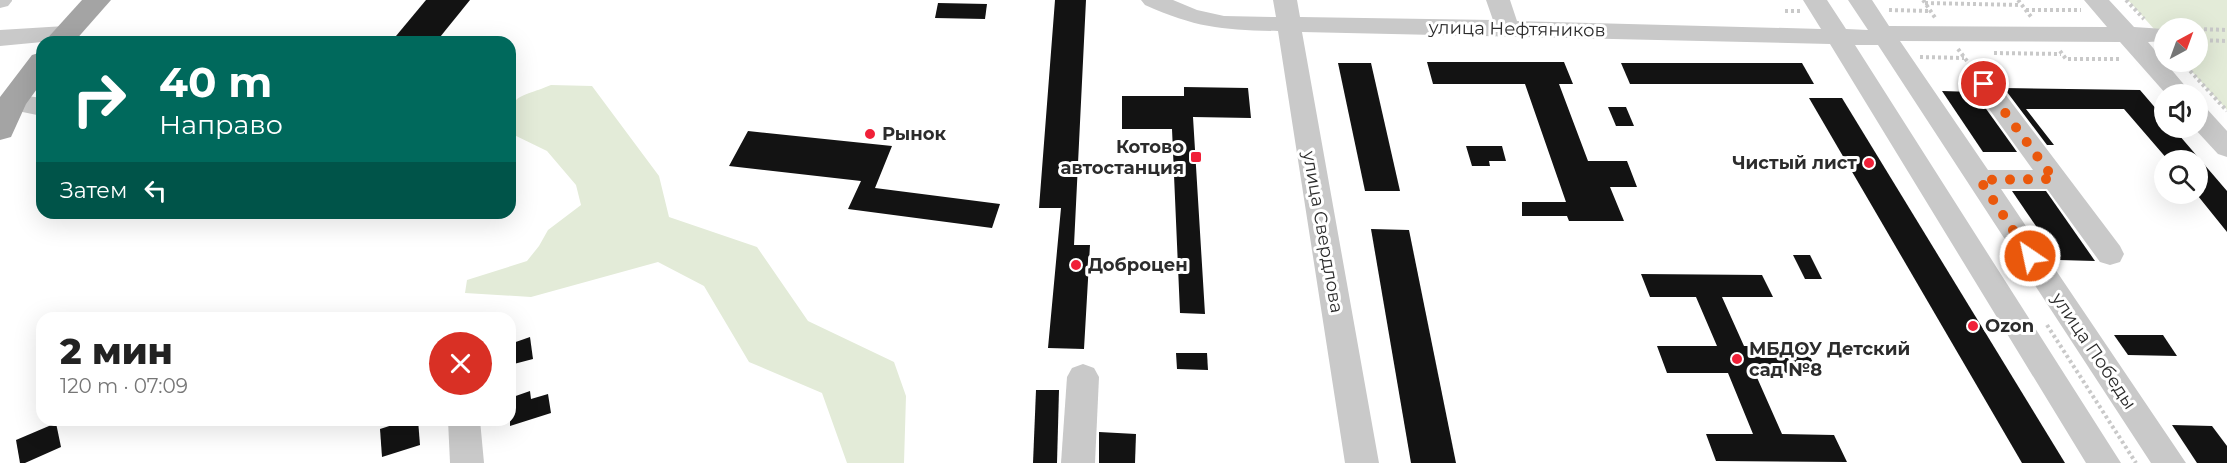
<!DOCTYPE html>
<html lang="ru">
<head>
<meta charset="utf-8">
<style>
	:root { --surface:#fff; --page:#f2f2f2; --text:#222; --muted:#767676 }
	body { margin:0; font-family:Montserrat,sans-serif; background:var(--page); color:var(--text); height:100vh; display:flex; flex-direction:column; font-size:22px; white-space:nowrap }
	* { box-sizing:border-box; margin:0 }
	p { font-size:20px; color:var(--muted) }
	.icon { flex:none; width:33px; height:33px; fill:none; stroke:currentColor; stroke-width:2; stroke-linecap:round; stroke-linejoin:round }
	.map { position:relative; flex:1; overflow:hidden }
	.drawer { position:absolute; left:36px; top:312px; width:480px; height:114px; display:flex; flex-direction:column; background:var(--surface); border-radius:18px; box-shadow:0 6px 24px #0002 }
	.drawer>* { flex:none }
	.hud { position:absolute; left:36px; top:36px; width:480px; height:183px; border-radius:18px; box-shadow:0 6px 24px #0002; background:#00695c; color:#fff; overflow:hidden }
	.needle { width:39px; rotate:41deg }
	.tools { position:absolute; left:2154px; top:18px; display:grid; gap:12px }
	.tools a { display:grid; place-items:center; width:54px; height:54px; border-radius:50%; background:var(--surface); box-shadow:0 6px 24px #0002; font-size:30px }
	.pin { position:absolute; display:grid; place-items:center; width:51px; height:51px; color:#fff; margin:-26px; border:3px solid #fff; border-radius:50%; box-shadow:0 2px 6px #0007 }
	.me { position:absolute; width:66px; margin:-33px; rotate:326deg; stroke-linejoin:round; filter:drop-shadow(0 0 4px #0008) }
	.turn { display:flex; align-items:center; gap:21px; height:126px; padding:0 24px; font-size:27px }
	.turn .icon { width:78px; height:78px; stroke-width:2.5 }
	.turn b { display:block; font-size:42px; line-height:51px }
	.then { display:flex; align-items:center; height:57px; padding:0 24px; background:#0003; gap:12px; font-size:22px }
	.round { display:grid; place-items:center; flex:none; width:63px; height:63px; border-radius:32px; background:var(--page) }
	.head { display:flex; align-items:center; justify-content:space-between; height:102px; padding:0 24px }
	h1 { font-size:36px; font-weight:800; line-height:45px }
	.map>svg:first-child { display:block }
</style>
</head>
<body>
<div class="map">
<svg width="2227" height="463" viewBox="0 0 2227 463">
	<rect width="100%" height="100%" fill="#fff"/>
	<g fill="#e3ebd8">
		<polygon points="2128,0 2227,0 2227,110 2183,62 2198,62 2198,28 2164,28 2164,40"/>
		<path d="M551,85L592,86L659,176L669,217L757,247L808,321L894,362L906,396L904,463H847L822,393L749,362L704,286L658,262L531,297L465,293L467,280L527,261L539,246L548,230L581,205L576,185L547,151L510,133C510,92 515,100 551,85Z"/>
	</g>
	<g fill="#131313">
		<polygon points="426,0 470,0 436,42 391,42"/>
		<polygon points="1055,0 1086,0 1074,245 1090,245 1084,349 1048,348 1061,208 1039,208"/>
		<polygon points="938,3 987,4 985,19 935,18"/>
		<polygon points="1427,62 1564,62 1573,84 1559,84 1588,161 1627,161 1637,187 1610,187 1624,221 1569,221 1567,216 1522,216 1522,202 1566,202 1525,84 1433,84"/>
		<polygon points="1338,63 1371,63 1400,191 1365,191"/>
		<polygon points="1621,63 1802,63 1814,84 1630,84"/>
		<polygon points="1184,87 1248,88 1251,118 1193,117 1205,314 1180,313 1172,129 1122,129 1122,96 1184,96"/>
		<polygon points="2004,88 2140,90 2164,118 2164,128 2173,128 2227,191 2227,232 2198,196 2198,160 2168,160 2124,109 2026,109 2054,145 2047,145"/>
		<polygon points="1942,91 1974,92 2017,152 1983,152"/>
		<polygon points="1809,98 1842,98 2065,463 2022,463"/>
		<polygon points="1608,107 1626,107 1634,126 1616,126"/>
		<polygon points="748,131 892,146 875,188 1000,204 992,228 848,209 861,181 729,166"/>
		<polygon points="1466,146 1502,146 1506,161 1489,161 1490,166 1472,166"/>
		<polygon points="2012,191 2046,191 2095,261 2059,260"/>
		<polygon points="1371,229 1409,230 1456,463 1411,463"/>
		<polygon points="1793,255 1810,255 1822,279 1805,279"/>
		<polygon points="1641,274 1762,275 1773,297 1722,297 1744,346 1805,346 1818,373 1755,373 1782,434 1834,435 1847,462 1716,461 1706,434 1753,434 1728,373 1667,373 1657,346 1717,346 1696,297 1650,297"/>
		<polygon points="2114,335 2163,335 2177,356 2128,355"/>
		<polygon points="530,337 533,359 510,365 510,344"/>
		<polygon points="1176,353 1207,353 1208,370 1177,369"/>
		<polygon points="1036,390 1059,390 1057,463 1033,463"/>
		<polygon points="530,391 531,399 548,394 551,413 510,426 510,398"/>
		<polygon points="408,420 418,420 420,445 382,457 380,429"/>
		<polygon points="56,423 61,447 25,463 20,463 16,440"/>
		<polygon points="2172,425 2212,426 2227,446 2227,463 2197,463"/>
		<polygon points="1099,432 1136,434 1135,463 1099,463"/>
	</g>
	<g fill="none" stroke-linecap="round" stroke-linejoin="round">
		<g stroke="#c9c9c9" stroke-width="4" stroke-dasharray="3 3" stroke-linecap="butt">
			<polyline points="1923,0 1936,19"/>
			<polyline points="2018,0 2032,18"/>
			<polyline points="2126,0 2144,19"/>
			<polyline points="1925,3 2021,5"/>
			<polyline points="1889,10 1930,11"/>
			<polyline points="2026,10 2081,10"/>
			<polyline points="1785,11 1800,11"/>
			<polyline points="2198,29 2227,30"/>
			<polyline points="2198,40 2227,41"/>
			<polyline points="1958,49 1973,69"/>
			<polyline points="2060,51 2066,59 2121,59"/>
			<polyline points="1994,53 2061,54"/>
			<polyline points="1920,57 1964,58"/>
			<polyline points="2182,62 2227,111"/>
			<polyline points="2047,325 2136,463"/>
		</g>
		<g fill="#c9c9c9" fill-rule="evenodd">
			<polygon points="0,0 12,0 12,1 8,6 0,8"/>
			<path d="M1141,0H1173L1197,10L1224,16L1276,17L1273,0H1297L1300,17L1493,20L1486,0H1510L1517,21L1821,29L1803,0H1827L1846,29L1868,30L1848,0H1872L1889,26L2107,27L2084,0H2109L2134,27L2164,29V41L2148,42L2192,94H2166L2120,42L1900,41L1988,170H2033L1971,84L1975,78L1984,76L1993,78L2120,246L2124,254L2120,262L2110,265L2100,262L2047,189H2001L2186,463H2151L1878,45H1855L2121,463H2086L1830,44L1302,32L1379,463H1345L1278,31C1222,30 1197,28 1145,5Z"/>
			<polygon points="65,26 74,29 77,34 74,39 0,46 0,30"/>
			<polygon points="12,94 42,98 42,116 3,108 0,101 3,96"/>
			<polygon points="2198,106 2207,109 2227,131 2227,157 2218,154 2194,128 2198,128"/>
			<polygon points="1083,364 1094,368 1099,377 1095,463 1061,463 1067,377 1072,368"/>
			<polygon points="448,420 480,420 484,463 450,463"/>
		</g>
		<g fill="#a4a4a4" fill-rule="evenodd">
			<polygon points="82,0 111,0 74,42 44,42"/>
			<polygon points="42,52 42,82 26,104 11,137 0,140 0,97 32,55"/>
		</g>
	</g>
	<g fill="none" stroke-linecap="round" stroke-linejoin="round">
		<polyline stroke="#ea580c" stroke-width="10" stroke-dasharray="0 18" points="1984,84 2054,179 1980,180 2030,256"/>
	</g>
	<g fill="#f02038" stroke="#fff" stroke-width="2">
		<circle cx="870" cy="134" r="6"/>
		<rect x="1190" y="151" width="12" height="12" rx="3"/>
		<circle cx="1869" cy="163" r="6"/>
		<circle cx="1076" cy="265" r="6"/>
		<circle cx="1973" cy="326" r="6"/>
		<circle cx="1737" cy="359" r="6"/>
	</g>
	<g text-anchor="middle" stroke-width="6" stroke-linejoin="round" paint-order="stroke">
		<g font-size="18" fill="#2c2c2c" stroke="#fff">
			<text transform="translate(1517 29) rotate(1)" y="6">улица Нефтяников</text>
			<text transform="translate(1323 232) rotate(80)" y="6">улица Свердлова</text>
			<text transform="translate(2094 351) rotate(56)" y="6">улица Победы</text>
		</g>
		<g font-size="18" font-weight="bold" fill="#2c2c2c" stroke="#fff" text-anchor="start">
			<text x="882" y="140">Рынок</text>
			<text x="1184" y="153" text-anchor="end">Котово<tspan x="1184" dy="21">автостанция</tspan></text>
			<text x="1857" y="169" text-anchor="end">Чистый лист</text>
			<text x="1088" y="271">Доброцен</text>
			<text x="1985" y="332">Ozon</text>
			<text x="1749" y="355">МБДОУ Детский<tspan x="1749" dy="21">сад №8</tspan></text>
		</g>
	</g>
</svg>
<div class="tools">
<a><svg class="needle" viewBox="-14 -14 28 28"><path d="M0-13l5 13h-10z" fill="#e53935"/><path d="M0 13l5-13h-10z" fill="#767676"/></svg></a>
<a><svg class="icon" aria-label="sound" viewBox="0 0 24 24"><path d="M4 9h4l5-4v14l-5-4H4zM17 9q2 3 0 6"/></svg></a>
<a><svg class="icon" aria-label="search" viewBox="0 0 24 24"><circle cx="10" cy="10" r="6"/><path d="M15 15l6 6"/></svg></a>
</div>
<div class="pin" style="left:1984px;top:84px;background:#d93025"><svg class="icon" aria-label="arrive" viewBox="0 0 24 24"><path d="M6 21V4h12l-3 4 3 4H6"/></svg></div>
<svg class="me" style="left:2030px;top:256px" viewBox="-20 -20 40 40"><circle r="17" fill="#ea580c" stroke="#fff" stroke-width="3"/><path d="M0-11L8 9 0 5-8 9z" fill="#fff"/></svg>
<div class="hud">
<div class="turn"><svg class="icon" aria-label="right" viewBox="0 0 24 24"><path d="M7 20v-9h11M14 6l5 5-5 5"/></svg><div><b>40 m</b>Направо</div></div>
<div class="then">Затем<svg class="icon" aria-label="left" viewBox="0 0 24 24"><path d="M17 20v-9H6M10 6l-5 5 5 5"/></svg></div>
</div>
<section class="drawer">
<div class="head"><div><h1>2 мин</h1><p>120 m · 07:09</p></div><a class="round" style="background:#d93025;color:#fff"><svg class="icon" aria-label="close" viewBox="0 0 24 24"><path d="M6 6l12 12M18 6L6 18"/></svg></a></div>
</section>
</div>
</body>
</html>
